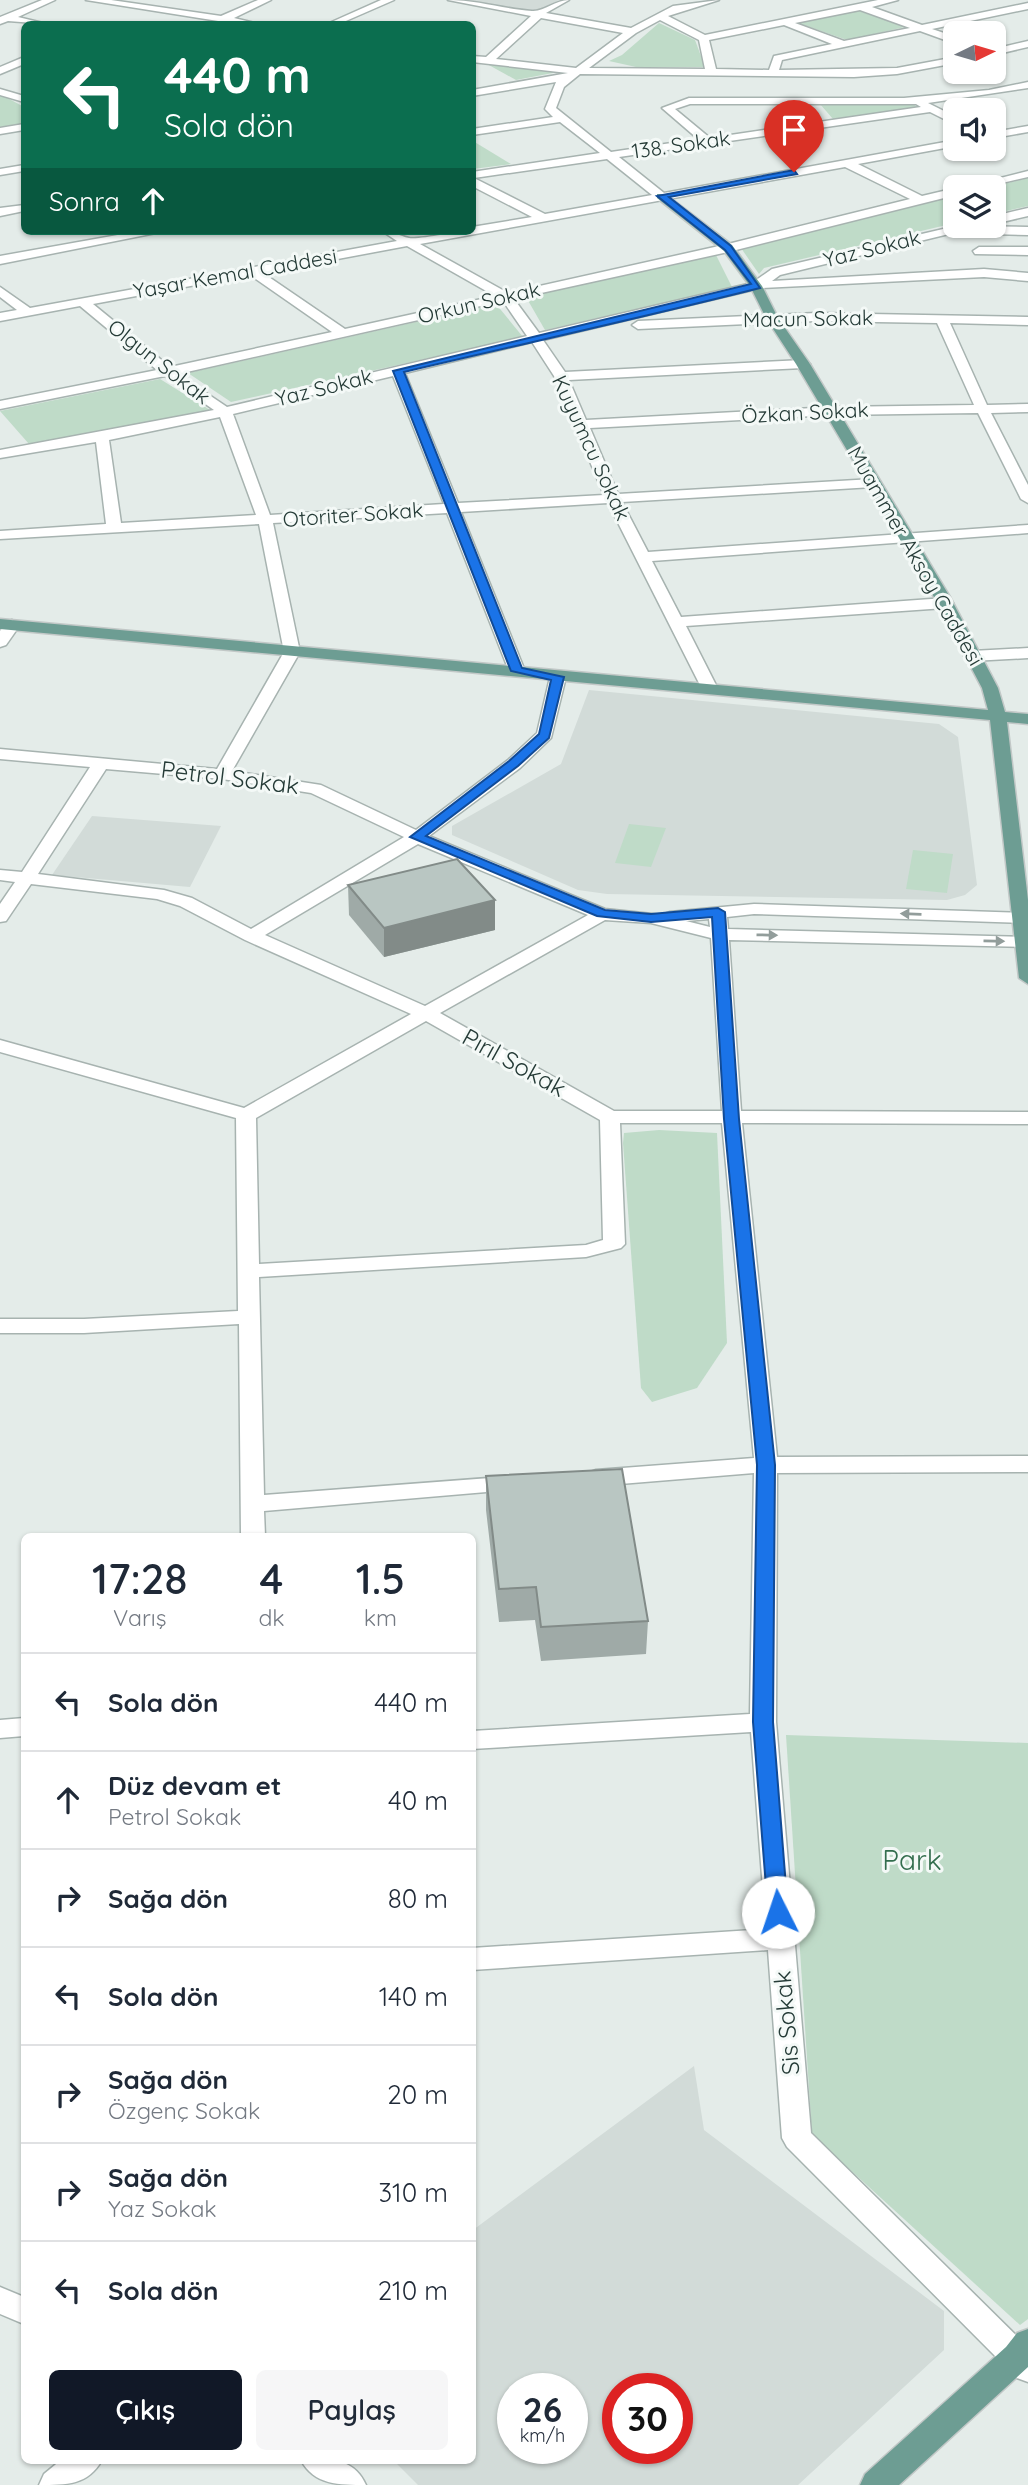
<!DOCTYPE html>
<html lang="tr">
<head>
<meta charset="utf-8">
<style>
	:root { --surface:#fff; --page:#f6f6f7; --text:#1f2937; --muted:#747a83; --line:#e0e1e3; --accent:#111827 }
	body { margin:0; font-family:Quicksand,sans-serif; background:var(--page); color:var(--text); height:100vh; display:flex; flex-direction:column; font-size:26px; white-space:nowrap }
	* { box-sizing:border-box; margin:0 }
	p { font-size:23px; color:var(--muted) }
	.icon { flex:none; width:38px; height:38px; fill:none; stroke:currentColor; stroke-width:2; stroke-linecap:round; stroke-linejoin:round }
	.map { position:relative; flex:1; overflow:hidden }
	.drawer { position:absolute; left:21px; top:1533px; width:455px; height:931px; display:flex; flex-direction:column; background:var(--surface); border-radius:10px; box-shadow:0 2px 5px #0004 }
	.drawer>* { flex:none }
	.top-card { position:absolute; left:21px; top:21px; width:455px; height:214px; border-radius:10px; box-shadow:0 2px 5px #0004; background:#0b6e4f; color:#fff; overflow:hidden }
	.needle { width:46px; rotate:85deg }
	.fabs { position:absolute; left:943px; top:21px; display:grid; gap:14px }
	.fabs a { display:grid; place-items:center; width:63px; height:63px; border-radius:10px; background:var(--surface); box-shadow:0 2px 5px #0004; font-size:35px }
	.speed { position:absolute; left:497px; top:2373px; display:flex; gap:14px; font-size:35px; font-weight:700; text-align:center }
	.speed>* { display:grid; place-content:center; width:91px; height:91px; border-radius:50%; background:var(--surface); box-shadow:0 2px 5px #0004; line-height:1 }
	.speed small { font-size:18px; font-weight:400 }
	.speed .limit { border:10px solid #d22; background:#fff; color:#111 }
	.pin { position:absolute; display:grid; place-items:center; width:60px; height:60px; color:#fff; margin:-72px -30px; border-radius:50% 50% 50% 0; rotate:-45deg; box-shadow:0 0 7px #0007 }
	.pin .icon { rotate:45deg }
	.me { position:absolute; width:77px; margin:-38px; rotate:356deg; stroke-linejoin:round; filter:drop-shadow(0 0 5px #0008) }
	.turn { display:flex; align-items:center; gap:24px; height:147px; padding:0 28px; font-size:32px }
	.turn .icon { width:91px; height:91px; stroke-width:2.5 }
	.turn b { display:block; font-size:49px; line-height:60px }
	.then { display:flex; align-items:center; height:66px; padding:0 28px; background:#0003; gap:14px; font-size:26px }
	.eta { display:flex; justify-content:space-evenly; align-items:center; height:119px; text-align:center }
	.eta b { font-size:42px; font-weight:600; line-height:49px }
	.cta { display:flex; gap:14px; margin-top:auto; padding:14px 28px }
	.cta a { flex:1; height:80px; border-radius:10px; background:var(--accent); color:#fff; font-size:28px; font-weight:600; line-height:80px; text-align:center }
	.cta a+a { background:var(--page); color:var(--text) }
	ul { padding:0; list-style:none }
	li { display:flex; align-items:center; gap:21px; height:98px; padding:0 28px; border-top:2px solid var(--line) }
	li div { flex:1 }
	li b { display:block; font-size:26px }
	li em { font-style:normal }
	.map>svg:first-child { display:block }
</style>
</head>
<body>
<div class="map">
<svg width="1028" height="2485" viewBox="0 0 1028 2485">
	<rect width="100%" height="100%" fill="#e4ece9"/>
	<g fill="#d2dbd8" fill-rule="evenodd">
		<polygon points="467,0 559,0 537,13 530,13"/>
		<polygon points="589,690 939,724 958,737 977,885 965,895 947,900 607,894 578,890 452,835 452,826 561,764"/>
		<polygon points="92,816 221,826 190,887 52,875"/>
		<path d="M694,2066L704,2130L944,2311V2350L798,2485H418L394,2461L472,2460L473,2230ZM513,2389H572V2448H513ZM618,2389H677V2448H618Z"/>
	</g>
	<g fill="#bfdbc8">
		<polygon points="856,10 905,27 847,40 798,23"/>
		<polygon points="659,23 695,40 705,67 636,67 609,61 622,55"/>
		<polygon points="487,64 552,70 558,72 516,80"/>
		<polygon points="0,94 24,107 24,123 0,127"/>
		<polygon points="907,101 918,107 833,119 820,104"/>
		<polygon points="473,141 511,164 473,169"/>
		<polygon points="1028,178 1028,206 994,214 994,187 991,187"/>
		<polygon points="955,196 955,223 764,268 759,274 741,248"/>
		<polygon points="716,255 732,287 545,330 526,297"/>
		<polygon points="496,304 523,337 231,402 188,373"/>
		<polygon points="160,379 210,410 29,444 0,411"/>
		<polygon points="629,824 666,828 651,867 615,863"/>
		<polygon points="913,850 953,854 947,893 906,889"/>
		<polygon points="659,1130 717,1133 727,1343 697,1388 652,1402 641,1388 623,1143 624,1133"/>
		<polygon points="786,1735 1028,1743 1028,2319 1020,2325 812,2135"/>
	</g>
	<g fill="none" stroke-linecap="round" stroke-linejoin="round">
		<g stroke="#a7b3b0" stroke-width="3">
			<g id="minor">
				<polygon points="42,0 55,0 18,17 47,24 8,21 0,24 0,17"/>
				<polygon points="86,0 111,0 221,16 258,0 271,0 234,18 259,24 237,24"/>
				<polygon points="381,0 394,0 339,24 327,24"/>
				<path d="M448,0C477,0 504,9 532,11C544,12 555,0 569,0L546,13L631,28L673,6L719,0L668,16L705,35L878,0H898L872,7L922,25L1028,3V9L932,29L956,37V44L920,31L782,60L779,70L897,68L956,57V63L897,74L854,77L580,74L564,87L556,108L611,152L698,139L662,108L689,98H904L989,90L1028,82V88L928,103L956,117V125L930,112L619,157L664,193L956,140V146L858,164L922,196L956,188V195L728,252L514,299L539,333L752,283L772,269L956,226L1028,227V235L953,233L780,275L772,281L984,269L1028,273V281L984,277L761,288L543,340L565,372L803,360L810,364L803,368L569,380L586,420L832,407L974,405L937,323L816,321L638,329L632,325L638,321L816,313L1028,317V325L950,323L987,405L1028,404V412L991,413L1028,485V503L1021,499L978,413L832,415L590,428L618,494L873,479L880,483L873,487L622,502L648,552L1028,525V533L652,561L681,617L945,598L953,603L945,608L686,626L717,687L709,692L701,687L608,503L461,512L525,671L517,676L509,671L447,513L273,523L300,652L232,771L321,785L416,830L508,760L537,733L550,677L558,672L566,677L551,738L520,768L429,836L605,909L662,915L670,912L754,904L1028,913V923L754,914L727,917L728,929L1028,937V947L729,940L741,1111L1028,1112V1124L742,1123L777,1457L1028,1456V1472L777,1473L776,1722L811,2133L1028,2347V2382L1017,2378L787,2147L782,2138L768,1950L472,1970V1948L766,1929L751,1732L472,1749V1731L750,1714L754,1473L596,1486L588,1483L584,1478L588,1473L596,1470L754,1458L722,1123H620L625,1244L621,1248L586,1257L259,1277L264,1495L515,1476L523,1479L527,1484L523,1489L264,1511L265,1536H241L239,1324L84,1333H0V1319H84L238,1311L236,1118L0,1052V1040L244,1108L411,1014L245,940L180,906L157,899L31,884L6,921L0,922V904L15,882L0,880V870L22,872L90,767L0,759V749L217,769L284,652L259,524L0,539V531L106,524L96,442L0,458V450L214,410L165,376L0,409V401L157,370L80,306L0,321V313L17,310L0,297V287L30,308L397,241L382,231C394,231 399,236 409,238C419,240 457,231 472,231V227L532,217L472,186V172L600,153L560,122L472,135V129L553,117L545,109L556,82L472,96V90L568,73L472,62V56L486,57L531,16ZM860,10L910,28L844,41L795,23ZM541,18L623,33L576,68L496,59ZM660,20L699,40L705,69L589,68L636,33ZM784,25L832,44L774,56L769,70L716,69L709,40ZM690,104H916L921,107L710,138L675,109ZM607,159L652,195L545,214L474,178ZM845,167L910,199L728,244L508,293L420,244ZM407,246L495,296L345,329L263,273ZM250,275L332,332L170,367L93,304ZM503,301L527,336L227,407L178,374ZM532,342L554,376L604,495L458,503L405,373ZM393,376L444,504L270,515L233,414ZM220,417L256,515L121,523L109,440ZM106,769L222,779L311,793L404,837L251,929L192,898L164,890L38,874ZM418,844L588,915L425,1006L265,935ZM709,919L710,927L686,921ZM605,920L651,923L711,938L722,1111H614L440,1013ZM426,1021L600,1120L603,1240L586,1245L259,1264L256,1118Z"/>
				<polygon points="1028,41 1028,47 994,55 994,49"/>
				<polygon points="24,57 24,64 0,74 0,67"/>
				<polygon points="0,89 24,96 24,102 0,95"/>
				<polygon points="24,124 24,130 0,134 0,128"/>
				<polygon points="1028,126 1028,132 994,138 994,132"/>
				<polygon points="24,165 24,171 0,175 0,169"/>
				<polygon points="1028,171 1028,177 985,187 965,187"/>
				<polygon points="24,205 24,211 0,216 0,208"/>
				<polygon points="1028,208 1028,216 994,224 994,216"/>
				<polygon points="140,231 166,231 0,264 0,256"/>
				<polygon points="979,247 1028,247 1028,255 975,254 973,251"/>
				<polygon points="12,620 20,625 6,645 0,647 0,631 7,622"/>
				<polygon points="1028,648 1028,658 972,661 964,656 972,651"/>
				<polygon points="24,1718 24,1736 0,1738 0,1720"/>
				<polygon points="0,2287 24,2297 24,2324 0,2314"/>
				<path d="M61,2460H102C88,2485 67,2485 39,2485L44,2474Z"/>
				<path d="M301,2460C328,2460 353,2456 366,2485C339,2485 314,2485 301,2460Z"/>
			</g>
		</g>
		<g stroke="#c2c8c7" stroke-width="3">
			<g id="major">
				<polygon points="657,194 665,194 732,245 762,286 778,318 810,364 950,597 998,688 1005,712 1028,714 1028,724 1007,722 1028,900 1028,984 1019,978 990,720 0,629 0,619 988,710 982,688 934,597 796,364 766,318 750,286 724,251 657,198"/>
				<polygon points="1028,2329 1028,2367 899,2485 860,2485 865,2474 1006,2347 1017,2333"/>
			</g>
		</g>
		<use href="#minor" fill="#fff" fill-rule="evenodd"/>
		<use href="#major" fill="#6d9d93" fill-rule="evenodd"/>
	</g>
	<g fill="#9faaa7">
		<polygon points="348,885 495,930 384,957 349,915"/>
		<polygon points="486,1476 648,1621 646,1654 541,1661 535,1620 499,1622 486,1510"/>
	</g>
	<polygon fill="#828b88" points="495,900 495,930 384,957 384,928"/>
	<g fill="#b9c6c2" stroke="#828b88" stroke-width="2">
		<polygon points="457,859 495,900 384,928 348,885"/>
		<polygon points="622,1469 648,1621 541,1627 536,1587 499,1589 486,1476"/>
	</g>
	<defs><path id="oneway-solid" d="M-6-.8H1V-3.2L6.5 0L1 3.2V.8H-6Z" transform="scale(1.75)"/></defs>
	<g fill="#929d9b">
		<use href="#oneway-solid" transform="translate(911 914) rotate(-178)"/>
		<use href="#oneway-solid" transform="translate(767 935) rotate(1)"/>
		<use href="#oneway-solid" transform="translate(994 941) rotate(1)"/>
	</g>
	<path fill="#1a73e8" stroke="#114b97" stroke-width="2" d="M794,170L797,174L669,197L731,246L760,288C641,318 522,344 404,372L522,668L564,677L549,738L518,766L426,836L605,910L651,914L718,908L725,912L739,1119L775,1465L773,1722L788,1912L785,1918H771L768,1912L753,1722L757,1465L724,1119L712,917L651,922L597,916L410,837L509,761L539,734L551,680L511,671L393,371L751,284L725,250L657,196Z"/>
	<g text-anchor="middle" stroke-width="6" stroke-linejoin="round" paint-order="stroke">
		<g font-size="21" fill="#253b37" stroke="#f4f9f7">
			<text transform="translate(681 145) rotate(-8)" y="7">138. Sokak</text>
			<text transform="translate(872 249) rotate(-14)" y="7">Yaz Sokak</text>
			<text transform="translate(235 274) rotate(-10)" y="7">Yaşar Kemal Caddesi</text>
			<text transform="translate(479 303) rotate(-13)" y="7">Orkun Sokak</text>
			<text transform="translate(808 319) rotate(-1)" y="7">Macun Sokak</text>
			<text transform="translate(159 362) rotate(38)" y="7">Olgun Sokak</text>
			<text transform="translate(324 388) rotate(-14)" y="7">Yaz Sokak</text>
			<text transform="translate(805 413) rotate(-3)" y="7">Özkan Sokak</text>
			<text transform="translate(591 448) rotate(65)" y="7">Kuyumcu Sokak</text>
			<text transform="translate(353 515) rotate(-4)" y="7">Otoriter Sokak</text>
			<text transform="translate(915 556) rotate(60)" y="7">Muammer Aksoy Caddesi</text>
		</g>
		<g font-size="24" fill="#253b37" stroke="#f4f9f7">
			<text transform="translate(230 778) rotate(7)" y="8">Petrol Sokak</text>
			<text transform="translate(514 1063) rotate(29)" y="8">Pırıl Sokak</text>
			<text transform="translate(787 2023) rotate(-95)" y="8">Sis Sokak</text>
		</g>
		<g font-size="28" fill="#336e4e" stroke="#f4f9f7">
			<text x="912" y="1870">Park</text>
		</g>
	</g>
</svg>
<div class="fabs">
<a><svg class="needle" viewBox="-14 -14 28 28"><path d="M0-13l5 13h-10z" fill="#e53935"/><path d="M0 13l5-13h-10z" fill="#747a83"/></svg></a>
<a><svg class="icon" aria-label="sound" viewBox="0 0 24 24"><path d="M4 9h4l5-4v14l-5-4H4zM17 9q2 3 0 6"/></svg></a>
<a><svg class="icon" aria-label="layers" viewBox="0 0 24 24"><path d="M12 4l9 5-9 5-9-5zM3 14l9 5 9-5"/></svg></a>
</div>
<div class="speed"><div>26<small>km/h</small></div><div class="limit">30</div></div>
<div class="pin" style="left:794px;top:172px;background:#d93025"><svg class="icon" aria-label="arrive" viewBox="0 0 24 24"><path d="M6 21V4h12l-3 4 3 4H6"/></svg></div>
<svg class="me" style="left:778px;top:1912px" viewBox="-20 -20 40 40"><circle r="19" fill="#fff"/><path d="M0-13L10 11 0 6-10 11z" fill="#1a73e8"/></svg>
<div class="top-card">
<div class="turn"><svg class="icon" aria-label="left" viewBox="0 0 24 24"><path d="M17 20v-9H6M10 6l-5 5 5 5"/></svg><div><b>440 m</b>Sola dön</div></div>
<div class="then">Sonra<svg class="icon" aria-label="ahead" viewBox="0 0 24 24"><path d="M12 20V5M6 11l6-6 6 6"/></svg></div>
</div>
<section class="drawer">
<div class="eta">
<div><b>17:28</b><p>Varış</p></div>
<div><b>4</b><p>dk</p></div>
<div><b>1.5</b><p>km</p></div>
</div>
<ul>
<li><svg class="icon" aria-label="left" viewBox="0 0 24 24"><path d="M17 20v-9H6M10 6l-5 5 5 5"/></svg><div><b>Sola dön</b></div><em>440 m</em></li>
<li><svg class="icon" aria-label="ahead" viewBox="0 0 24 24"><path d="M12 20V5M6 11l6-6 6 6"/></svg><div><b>Düz devam et</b><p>Petrol Sokak</p></div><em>40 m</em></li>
<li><svg class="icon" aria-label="right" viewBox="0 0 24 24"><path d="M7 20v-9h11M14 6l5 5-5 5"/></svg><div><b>Sağa dön</b></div><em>80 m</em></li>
<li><svg class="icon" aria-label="left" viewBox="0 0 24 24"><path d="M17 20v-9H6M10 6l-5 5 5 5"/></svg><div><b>Sola dön</b></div><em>140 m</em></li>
<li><svg class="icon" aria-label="right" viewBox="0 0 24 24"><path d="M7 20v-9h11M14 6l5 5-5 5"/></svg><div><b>Sağa dön</b><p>Özgenç Sokak</p></div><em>20 m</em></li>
<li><svg class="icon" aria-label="right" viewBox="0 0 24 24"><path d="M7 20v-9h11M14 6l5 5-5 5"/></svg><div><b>Sağa dön</b><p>Yaz Sokak</p></div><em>310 m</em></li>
<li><svg class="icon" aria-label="left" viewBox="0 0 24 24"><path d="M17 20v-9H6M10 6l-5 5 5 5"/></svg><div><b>Sola dön</b></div><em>210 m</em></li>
</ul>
<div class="cta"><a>Çıkış</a><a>Paylaş</a></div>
</section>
</div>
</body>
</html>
